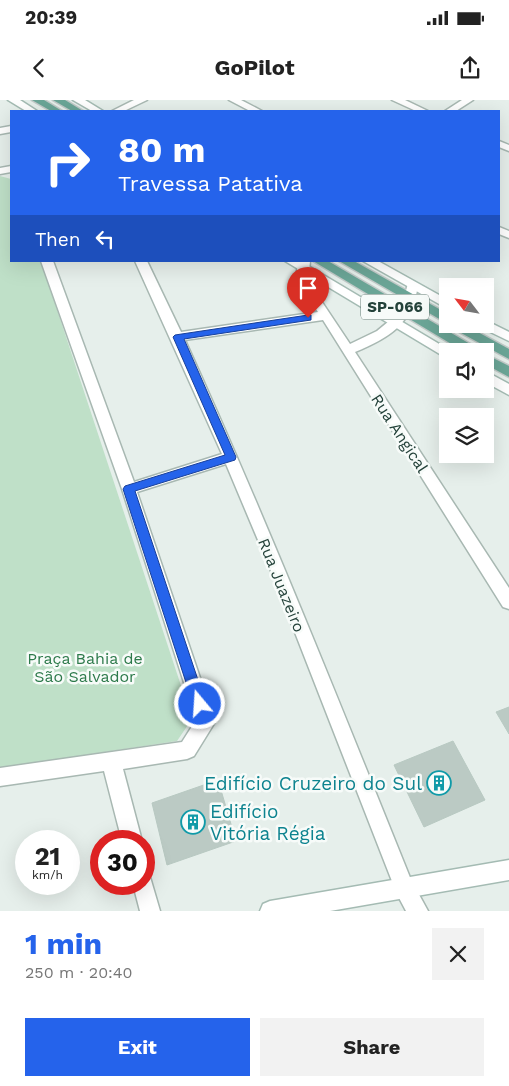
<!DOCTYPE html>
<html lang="en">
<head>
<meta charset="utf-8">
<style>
	:root { --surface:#fff; --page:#f2f2f2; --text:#222; --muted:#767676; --accent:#2563eb }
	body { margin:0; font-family:"Work Sans",sans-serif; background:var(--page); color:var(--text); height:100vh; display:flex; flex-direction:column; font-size:19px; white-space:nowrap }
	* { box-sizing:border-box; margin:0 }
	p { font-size:16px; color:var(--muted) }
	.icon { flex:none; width:28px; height:28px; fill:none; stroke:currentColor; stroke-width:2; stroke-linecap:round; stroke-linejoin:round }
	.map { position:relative; height:811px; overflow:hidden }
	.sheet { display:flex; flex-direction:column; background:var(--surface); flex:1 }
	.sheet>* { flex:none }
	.top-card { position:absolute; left:10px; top:10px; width:490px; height:152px; border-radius:0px; box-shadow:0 5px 20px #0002; background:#2563eb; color:#fff; overflow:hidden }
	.needle { width:32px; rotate:301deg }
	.controls { position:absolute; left:439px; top:178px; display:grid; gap:10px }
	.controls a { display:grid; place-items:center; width:55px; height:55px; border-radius:0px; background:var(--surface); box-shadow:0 5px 20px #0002; font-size:25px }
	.speed { position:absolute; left:15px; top:730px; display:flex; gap:10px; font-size:25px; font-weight:700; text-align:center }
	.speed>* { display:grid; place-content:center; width:65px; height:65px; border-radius:50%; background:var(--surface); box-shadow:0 5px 20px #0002; line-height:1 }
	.speed small { font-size:12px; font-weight:400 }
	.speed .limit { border:8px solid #d22; background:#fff; color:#111 }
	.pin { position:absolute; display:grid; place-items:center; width:42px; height:42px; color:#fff; margin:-51px -21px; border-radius:50% 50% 50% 0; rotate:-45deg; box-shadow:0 0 5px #0007 }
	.pin .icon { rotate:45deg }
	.me { position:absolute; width:55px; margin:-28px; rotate:342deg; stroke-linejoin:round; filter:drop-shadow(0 0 4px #0008) }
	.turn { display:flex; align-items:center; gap:18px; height:105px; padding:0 25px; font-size:22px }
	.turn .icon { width:65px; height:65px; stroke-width:2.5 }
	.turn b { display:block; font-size:35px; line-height:42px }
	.then { display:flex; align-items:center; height:48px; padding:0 25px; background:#0003; gap:10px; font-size:19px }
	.round { display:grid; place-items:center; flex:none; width:52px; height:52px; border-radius:0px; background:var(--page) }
	.summary { display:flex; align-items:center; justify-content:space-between; height:85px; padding:0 25px }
	h1 { font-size:30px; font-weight:700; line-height:38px; color:var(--accent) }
	.action { display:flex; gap:10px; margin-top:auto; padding:10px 25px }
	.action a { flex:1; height:58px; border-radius:0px; background:var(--accent); color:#fff; font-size:20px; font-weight:700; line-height:58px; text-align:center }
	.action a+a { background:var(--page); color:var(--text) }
	.status { display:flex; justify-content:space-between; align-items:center; height:35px; padding:0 25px; background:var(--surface); direction:ltr }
	.status svg { height:14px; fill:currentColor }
	header { display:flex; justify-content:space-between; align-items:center; height:65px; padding:0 25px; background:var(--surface); font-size:22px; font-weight:700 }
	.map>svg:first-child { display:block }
</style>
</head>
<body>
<div class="status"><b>20:39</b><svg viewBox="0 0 49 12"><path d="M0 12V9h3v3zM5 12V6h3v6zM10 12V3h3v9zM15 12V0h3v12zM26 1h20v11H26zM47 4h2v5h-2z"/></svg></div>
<header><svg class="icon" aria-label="back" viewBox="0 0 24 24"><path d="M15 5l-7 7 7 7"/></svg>GoPilot<svg class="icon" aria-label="share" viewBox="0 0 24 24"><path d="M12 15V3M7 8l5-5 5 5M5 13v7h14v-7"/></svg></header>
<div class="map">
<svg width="509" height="811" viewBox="0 0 509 811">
	<rect width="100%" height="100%" fill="#e6efeb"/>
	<polygon fill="#bfe0c8" points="0,76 11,79 11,161 41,161 192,619 177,641 0,668"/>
	<g fill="#bbcac4" stroke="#b8c9c2">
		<polygon points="509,607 509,634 496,612"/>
		<polygon points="453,641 485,700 424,727 394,665"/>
		<polygon points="218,680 236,741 167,765 152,703"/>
	</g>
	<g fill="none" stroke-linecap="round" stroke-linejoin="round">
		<g stroke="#a8b8b2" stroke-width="3">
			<g id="minor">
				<polygon points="134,0 147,0 124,11 112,11"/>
				<polygon points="229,0 241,0 262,11 250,11"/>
				<polygon points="392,0 405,0 428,11 416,11"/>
				<polygon points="462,0 473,0 456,11 445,11"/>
				<polygon points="11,26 11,32 0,34 0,28"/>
				<polygon points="499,41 509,45 509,51 499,47"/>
				<polygon points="11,66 11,72 0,74 0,68"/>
				<polygon points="499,127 509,131 509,138 499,134"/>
				<path d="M41,161H53L134,382L222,354L135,161H147L181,232L318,212L296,181L298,161H310L308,181L350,244L377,231L394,217L404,199L408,183H416L418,186C411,225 389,238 355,252L509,488V509L503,507L323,220L185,240C266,418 338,599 411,780L428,811H406L397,794L271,471L226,364L137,392L215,622L194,656L187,659L123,669L142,741H122L104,671L0,686V668L182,642L196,620L122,389Z"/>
				<polygon points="144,774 150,777 160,811 140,811 133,784 144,784"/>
			</g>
		</g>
		<g stroke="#a4bbb3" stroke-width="3">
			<g id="secondary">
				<polygon points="8,0 20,0 37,11 26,11"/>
				<polygon points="73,0 85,0 103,11 92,11"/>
				<polygon points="285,161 300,161 451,251 448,251 448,259"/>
				<polygon points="363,161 378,161 448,200 448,209"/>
				<polygon points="485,220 509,232 509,241 480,227 478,224 485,224"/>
				<polygon points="485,271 509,284 509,295 485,282"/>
				<polygon points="509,760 509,780 330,811 260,811 263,804 270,801"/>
			</g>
		</g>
		<g stroke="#c2cac8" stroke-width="3">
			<g id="primary">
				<polygon points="32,0 44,0 62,11 51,11"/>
				<polygon points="53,0 65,0 83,11 72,11"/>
				<polygon points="313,161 328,161 477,248 478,251 463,251"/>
				<polygon points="339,161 354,161 448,214 448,224 463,224 509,249 509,259 450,227 448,224"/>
				<polygon points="485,254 509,266 509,277 485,264"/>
			</g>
		</g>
		<use href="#minor" fill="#fff" fill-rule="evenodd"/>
		<use href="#secondary" fill="#fff" fill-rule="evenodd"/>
		<use href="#primary" fill="#6aa596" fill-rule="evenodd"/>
	</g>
	<polygon fill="#2563eb" stroke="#184099" points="308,215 311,215 311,220 184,239 236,357 235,360 135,391 206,604 204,609 200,611 195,609 193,604 123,389 125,386 225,355 173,237 175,235"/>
	<defs>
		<g id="building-ring" transform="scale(1.25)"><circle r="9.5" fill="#f7fbf9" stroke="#0f9aa8" stroke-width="1.5"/><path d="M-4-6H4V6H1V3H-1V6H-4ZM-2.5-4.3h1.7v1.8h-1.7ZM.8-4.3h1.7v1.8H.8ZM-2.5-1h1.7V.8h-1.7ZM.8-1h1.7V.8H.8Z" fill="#0f9aa8"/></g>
	</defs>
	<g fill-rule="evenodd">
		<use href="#building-ring" x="439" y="683"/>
		<use href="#building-ring" x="193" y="722"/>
	</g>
	<g text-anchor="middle" stroke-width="5" stroke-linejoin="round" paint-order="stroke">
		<rect fill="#f7fbf9" stroke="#637a73" stroke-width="1" x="361" y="194.5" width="68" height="25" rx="4"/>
		<g font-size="15" font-weight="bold" fill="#24423a">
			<text x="395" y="212">SP-066</text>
		</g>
		<g font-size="16" fill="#24423a" stroke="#f7fbf9">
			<text transform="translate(400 333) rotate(57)" y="6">Rua Angical</text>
			<text transform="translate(282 485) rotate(68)" y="6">Rua Juazeiro</text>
		</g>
		<g font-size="16" fill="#2d7a4b" stroke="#f7fbf9">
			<text x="85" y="564">Praça Bahia de<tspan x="85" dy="18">São Salvador</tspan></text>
		</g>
		<g font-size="19" fill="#0d838f" stroke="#f7fbf9" text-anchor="end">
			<text x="422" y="690">Edifício Cruzeiro do Sul</text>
			<text x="210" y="718" text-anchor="start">Edifício<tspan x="210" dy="22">Vitória Régia</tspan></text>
		</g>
	</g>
</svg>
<div class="controls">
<a><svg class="needle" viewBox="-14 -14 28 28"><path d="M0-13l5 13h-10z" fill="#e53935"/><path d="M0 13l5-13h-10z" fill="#767676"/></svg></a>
<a><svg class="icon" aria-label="sound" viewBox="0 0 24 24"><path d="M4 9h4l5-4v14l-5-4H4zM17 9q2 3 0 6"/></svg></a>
<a><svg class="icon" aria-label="layers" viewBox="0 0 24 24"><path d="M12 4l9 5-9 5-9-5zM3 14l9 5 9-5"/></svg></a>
</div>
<div class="speed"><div>21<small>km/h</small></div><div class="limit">30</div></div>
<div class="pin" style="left:308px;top:218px;background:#d93025"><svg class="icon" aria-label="arrive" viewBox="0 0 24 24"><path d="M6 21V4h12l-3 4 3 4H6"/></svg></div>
<svg class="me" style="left:200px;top:604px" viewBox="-20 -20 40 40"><circle r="17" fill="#2563eb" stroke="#fff" stroke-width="3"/><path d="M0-11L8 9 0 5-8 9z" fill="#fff"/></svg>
<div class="top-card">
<div class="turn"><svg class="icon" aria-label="right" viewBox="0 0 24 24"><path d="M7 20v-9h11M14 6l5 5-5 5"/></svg><div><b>80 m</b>Travessa Patativa</div></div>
<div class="then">Then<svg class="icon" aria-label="left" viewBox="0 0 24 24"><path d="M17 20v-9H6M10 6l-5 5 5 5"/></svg></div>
</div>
</div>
<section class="sheet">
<div class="summary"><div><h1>1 min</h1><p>250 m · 20:40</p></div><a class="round"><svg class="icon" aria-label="close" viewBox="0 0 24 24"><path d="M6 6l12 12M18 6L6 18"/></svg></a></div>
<div class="action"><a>Exit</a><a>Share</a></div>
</section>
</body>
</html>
